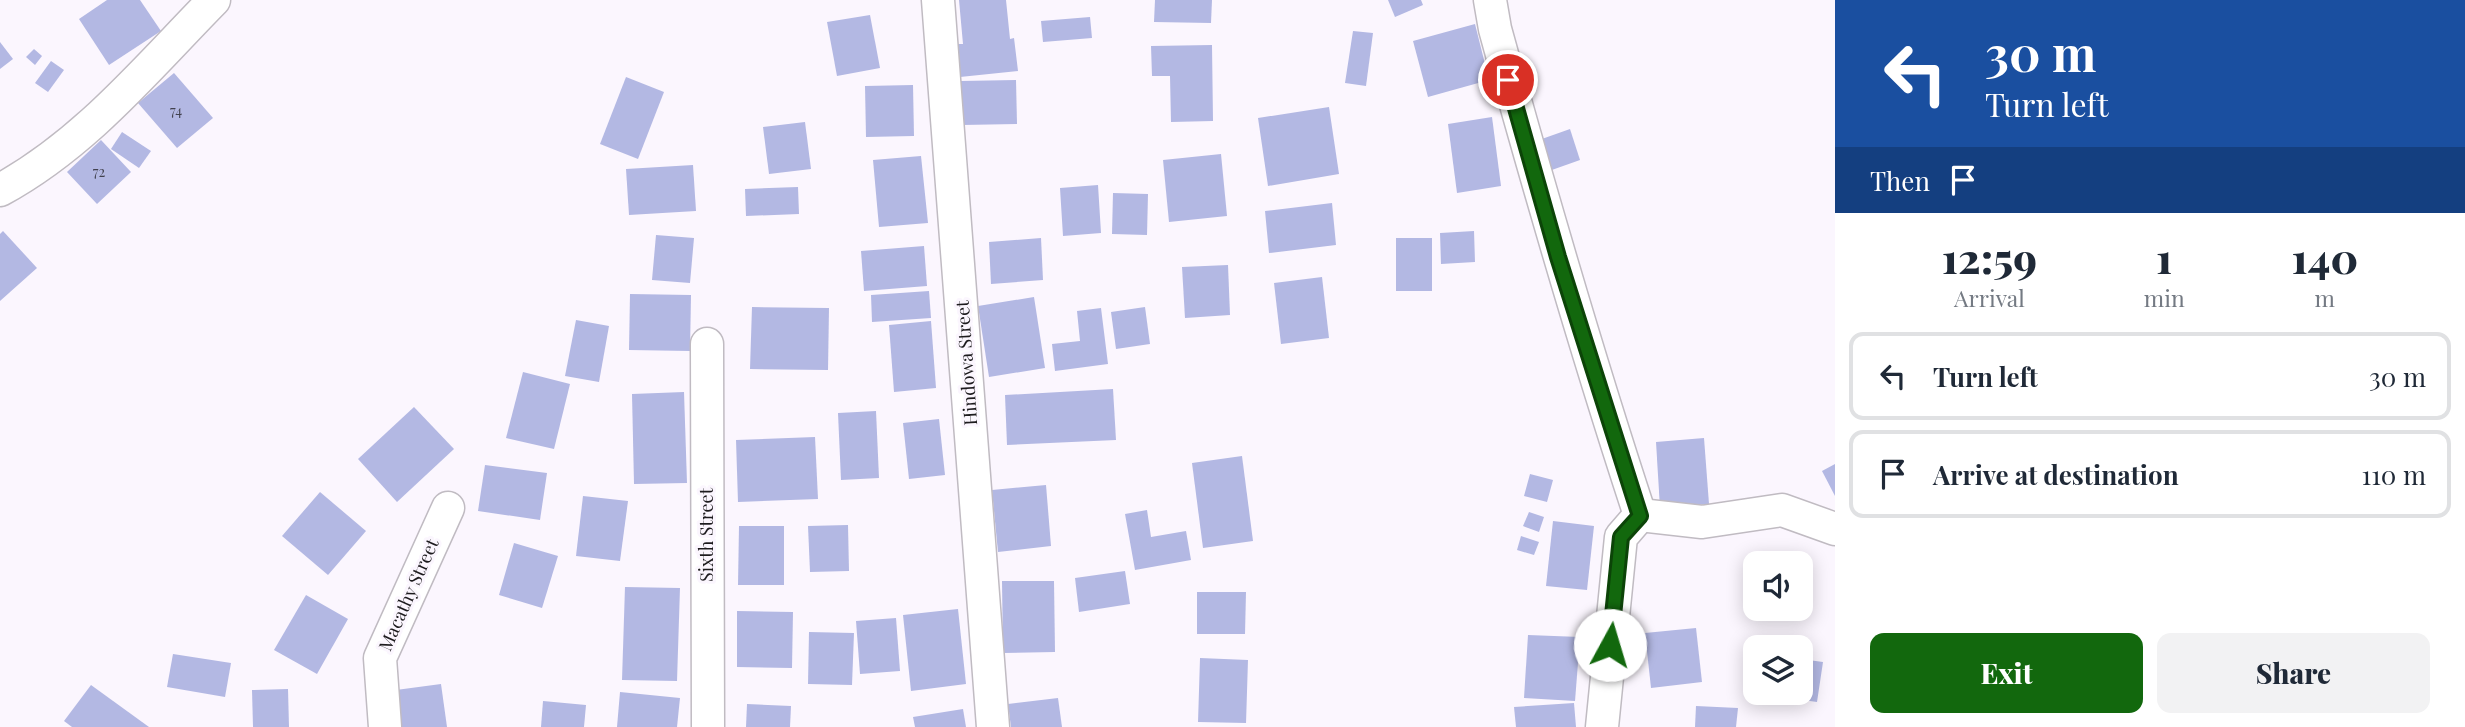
<!DOCTYPE html>
<html lang="en">
<head>
<meta charset="utf-8">
<style>
	:root { --surface:#fff; --page:#f2f2f3; --text:#1f2937; --muted:#747a83; --line:#e0e1e3; --accent:#12680d }
	body { margin:0; font-family:"Playfair Display",serif; background:var(--page); color:var(--text); height:100vh; display:flex; flex-direction:column; font-size:26px; white-space:nowrap }
	* { box-sizing:border-box; margin:0 }
	p { font-size:23px; color:var(--muted) }
	.icon { flex:none; width:38px; height:38px; fill:none; stroke:currentColor; stroke-width:2; stroke-linecap:round; stroke-linejoin:round }
	.map { position:relative; flex:1; overflow:hidden }
	.panel { display:flex; flex-direction:column; background:var(--surface); width:630px }
	.panel>* { flex:none }
	.guide { background:#1a4fa0; color:#fff; overflow:hidden }
	.controls { position:absolute; left:1743px; top:551px; display:grid; gap:14px }
	.controls a { display:grid; place-items:center; width:70px; height:70px; border-radius:14px; background:var(--surface); box-shadow:0 4px 18px #0003; font-size:35px }
	.pin { position:absolute; display:grid; place-items:center; width:60px; height:60px; color:#fff; margin:-30px; border:4px solid #fff; border-radius:50%; box-shadow:0 2px 7px #0007 }
	.me { position:absolute; width:77px; margin:-38px; rotate:6deg; stroke-linejoin:round; filter:drop-shadow(0 0 5px #0008) }
	.turn { display:flex; align-items:center; gap:24px; height:147px; padding:0 35px; font-size:32px }
	.turn .icon { width:91px; height:91px; stroke-width:2.5 }
	.turn b { display:block; font-size:49px; line-height:60px }
	.then { display:flex; align-items:center; height:66px; padding:0 35px; background:#0003; gap:14px; font-size:26px }
	.eta { display:flex; justify-content:space-evenly; align-items:center; height:119px; text-align:center }
	.eta b { font-size:42px; font-weight:800; line-height:49px }
	.primary-button { display:flex; gap:14px; margin-top:auto; padding:14px 35px }
	.primary-button a { flex:1; height:80px; border-radius:14px; background:var(--accent); color:#fff; font-size:28px; font-weight:800; line-height:80px; text-align:center }
	.primary-button a+a { background:var(--page); color:var(--text) }
	ul { padding:0; list-style:none }
	li { display:flex; align-items:center; gap:21px; height:88px; margin:0 14px 10px; padding:0 21px; border:4px solid var(--line); border-radius:14px }
	li div { flex:1 }
	li b { display:block; font-size:26px }
	li em { font-style:normal }
	main { display:flex; flex:1; min-height:0 }
	.map>svg:first-child { display:block }
</style>
</head>
<body>
<main>
<div class="map">
<svg width="1835" height="727" viewBox="0 0 1835 727">
	<rect width="100%" height="100%" fill="#fbf6fe"/>
	<g fill="#b3b8e3">
		<polygon points="107,0 140,0 161,31 109,65 79,19"/>
		<polygon points="959,0 1006,0 1010,39 1014,38 1018,71 960,77 957,44 963,44"/>
		<polygon points="1155,0 1212,0 1211,23 1154,22"/>
		<polygon points="1388,0 1421,0 1423,5 1395,17"/>
		<polygon points="870,15 880,68 837,76 827,22"/>
		<polygon points="1090,17 1092,38 1043,42 1041,21"/>
		<polygon points="1475,24 1489,80 1428,97 1413,41"/>
		<polygon points="1353,31 1373,33 1366,86 1345,83"/>
		<polygon points="0,42 13,59 0,69"/>
		<polygon points="1212,45 1213,121 1171,122 1170,76 1152,76 1151,46"/>
		<polygon points="34,49 42,56 35,65 26,57"/>
		<polygon points="51,61 64,70 48,92 35,83"/>
		<polygon points="174,73 213,118 177,148 138,103"/>
		<polygon points="626,77 664,92 638,159 600,144"/>
		<polygon points="1016,80 1017,124 962,125 961,81"/>
		<polygon points="913,85 914,136 866,137 865,86"/>
		<polygon points="1329,107 1339,174 1268,186 1258,118"/>
		<polygon points="1492,117 1501,186 1457,193 1448,124"/>
		<polygon points="805,122 811,169 769,174 763,127"/>
		<polygon points="1570,129 1580,160 1549,171 1539,140"/>
		<polygon points="122,132 151,151 139,168 111,149"/>
		<polygon points="101,140 131,172 97,204 67,172"/>
		<polygon points="1221,154 1227,216 1169,222 1163,160"/>
		<polygon points="921,156 928,223 879,227 873,160"/>
		<polygon points="693,165 696,211 629,215 626,169"/>
		<polygon points="1098,185 1101,233 1063,236 1060,188"/>
		<polygon points="798,187 799,214 746,216 745,189"/>
		<polygon points="1113,193 1148,194 1147,235 1112,234"/>
		<polygon points="1332,203 1336,245 1269,253 1265,211"/>
		<polygon points="3,231 37,268 0,301 0,234"/>
		<polygon points="1474,231 1475,262 1441,264 1440,233"/>
		<polygon points="656,235 694,238 690,283 652,280"/>
		<polygon points="1041,238 1043,280 991,284 989,242"/>
		<rect x="1396" y="238" width="36" height="53"/>
		<polygon points="924,246 927,286 864,291 861,251"/>
		<polygon points="1228,265 1230,315 1185,318 1182,267"/>
		<polygon points="1322,277 1329,338 1281,344 1274,283"/>
		<polygon points="929,291 931,318 872,322 871,295"/>
		<polygon points="630,294 691,295 690,351 629,350"/>
		<polygon points="1034,297 1045,368 989,377 978,306"/>
		<polygon points="752,307 829,308 828,370 750,369"/>
		<polygon points="1145,307 1150,344 1116,349 1111,312"/>
		<polygon points="1101,308 1108,364 1055,371 1052,344 1080,341 1077,311"/>
		<polygon points="576,320 609,326 599,382 565,376"/>
		<polygon points="931,321 936,388 894,392 889,325"/>
		<polygon points="523,372 570,384 554,449 506,438"/>
		<polygon points="1113,389 1116,440 1007,445 1005,395"/>
		<polygon points="684,392 687,483 634,484 632,394"/>
		<polygon points="414,407 454,449 397,502 358,459"/>
		<polygon points="876,411 879,478 841,480 838,413"/>
		<polygon points="939,419 945,475 909,479 903,423"/>
		<polygon points="815,437 818,499 738,502 736,440"/>
		<polygon points="1704,438 1709,504 1660,508 1656,442"/>
		<polygon points="1242,456 1253,541 1203,548 1192,463"/>
		<polygon points="1835,464 1835,496 1822,471"/>
		<polygon points="485,465 547,473 540,520 478,511"/>
		<polygon points="1530,474 1553,480 1547,502 1524,496"/>
		<polygon points="1046,485 1051,546 998,552 992,490"/>
		<polygon points="320,492 366,531 328,575 282,536"/>
		<polygon points="583,496 628,501 620,561 576,556"/>
		<polygon points="1147,510 1151,537 1186,531 1191,560 1135,570 1125,514"/>
		<polygon points="1529,512 1544,517 1539,532 1523,526"/>
		<polygon points="1553,521 1594,526 1587,590 1546,586"/>
		<polygon points="848,525 849,571 810,572 808,526"/>
		<polygon points="739,526 784,526 784,585 738,585"/>
		<polygon points="1521,536 1539,542 1534,555 1517,550"/>
		<polygon points="514,543 558,556 542,608 499,595"/>
		<polygon points="1125,571 1130,604 1079,612 1075,578"/>
		<polygon points="1002,581 1054,581 1055,652 1003,653"/>
		<polygon points="625,587 680,588 677,681 622,680"/>
		<polygon points="1197,592 1246,592 1245,634 1197,634"/>
		<polygon points="306,595 348,619 317,674 274,650"/>
		<polygon points="958,609 966,684 911,691 903,615"/>
		<polygon points="737,611 793,612 792,668 737,667"/>
		<polygon points="896,618 900,671 860,674 856,621"/>
		<polygon points="1696,628 1702,682 1651,688 1645,633"/>
		<polygon points="809,632 854,633 852,685 808,684"/>
		<polygon points="1528,635 1580,637 1575,701 1524,698"/>
		<polygon points="173,654 231,663 225,697 167,687"/>
		<polygon points="1200,658 1248,660 1246,723 1198,722"/>
		<polygon points="1801,659 1823,662 1817,702 1767,695 1801,693"/>
		<polygon points="441,684 447,727 401,727 396,690"/>
		<polygon points="91,685 149,727 72,727 64,721"/>
		<polygon points="288,689 289,727 253,727 252,690"/>
		<polygon points="620,692 680,698 677,727 617,727"/>
		<polygon points="1058,698 1062,727 1011,727 1008,704"/>
		<polygon points="543,701 586,705 584,727 541,727"/>
		<polygon points="1574,703 1576,727 1516,727 1514,707"/>
		<polygon points="747,704 791,706 790,727 746,727"/>
		<polygon points="1696,706 1738,708 1736,727 1695,727"/>
		<polygon points="963,709 966,727 915,727 913,717"/>
	</g>
	<g fill="none" stroke-linecap="round" stroke-linejoin="round">
		<g stroke="#c0bbc2" stroke-width="35">
			<g id="minor">
				<polyline points="938,0 993,727"/>
				<path d="M1490,0L1495,29C1540,192 1587,354 1640,515"/>
				<path d="M0,190C85,144 147,68 214,0"/>
				<polyline points="707,344 708,727"/>
				<polyline points="1640,515 1702,522 1782,510 1835,529"/>
				<polyline points="385,727 380,658 448,508"/>
				<polyline points="1602,727 1621,537 1640,515"/>
			</g>
		</g>
		<use href="#minor" stroke="#fff" stroke-width="32"/>
	</g>
	<g fill="none" stroke-linecap="round" stroke-linejoin="round">
		<g stroke="#0c4408" stroke-width="18">
			<polyline id="route" points="1508,80 1558,257 1640,516 1621,537 1610,645"/>
		</g>
		<use href="#route" stroke="#12680d" stroke-width="12"/>
	</g>
	<g text-anchor="middle" stroke-width="6" stroke-linejoin="round" paint-order="stroke">
		<g font-size="14" fill="#42424f">
			<text x="176" y="116">74</text>
			<text x="99" y="177">72</text>
		</g>
		<g font-size="18" fill="#1d1b1e" stroke="#fbf6fe">
			<text transform="translate(967 363) rotate(-94)" y="6">Hindowa Street</text>
			<text transform="translate(707 535) rotate(-90)" y="6">Sixth Street</text>
			<text transform="translate(409 595) rotate(-66)" y="6">Macathy Street</text>
		</g>
	</g>
</svg>
<div class="controls">
<a><svg class="icon" aria-label="sound" viewBox="0 0 24 24"><path d="M4 9h4l5-4v14l-5-4H4zM17 9q2 3 0 6"/></svg></a>
<a><svg class="icon" aria-label="layers" viewBox="0 0 24 24"><path d="M12 4l9 5-9 5-9-5zM3 14l9 5 9-5"/></svg></a>
</div>
<div class="pin" style="left:1508px;top:80px;background:#d93025"><svg class="icon" aria-label="arrive" viewBox="0 0 24 24"><path d="M6 21V4h12l-3 4 3 4H6"/></svg></div>
<svg class="me" style="left:1610px;top:645px" viewBox="-20 -20 40 40"><circle r="19" fill="#fff"/><path d="M0-13L10 11 0 6-10 11z" fill="#12680d"/></svg>
</div>
<section class="panel">
<div class="guide">
<div class="turn"><svg class="icon" aria-label="left" viewBox="0 0 24 24"><path d="M17 20v-9H6M10 6l-5 5 5 5"/></svg><div><b>30 m</b>Turn left</div></div>
<div class="then">Then<svg class="icon" aria-label="arrive" viewBox="0 0 24 24"><path d="M6 21V4h12l-3 4 3 4H6"/></svg></div>
</div>
<div class="eta">
<div><b>12:59</b><p>Arrival</p></div>
<div><b>1</b><p>min</p></div>
<div><b>140</b><p>m</p></div>
</div>
<ul>
<li><svg class="icon" aria-label="left" viewBox="0 0 24 24"><path d="M17 20v-9H6M10 6l-5 5 5 5"/></svg><div><b>Turn left</b></div><em>30 m</em></li>
<li><svg class="icon" aria-label="arrive" viewBox="0 0 24 24"><path d="M6 21V4h12l-3 4 3 4H6"/></svg><div><b>Arrive at destination</b></div><em>110 m</em></li>
</ul>
<div class="primary-button"><a>Exit</a><a>Share</a></div>
</section>
</main>
</body>
</html>
